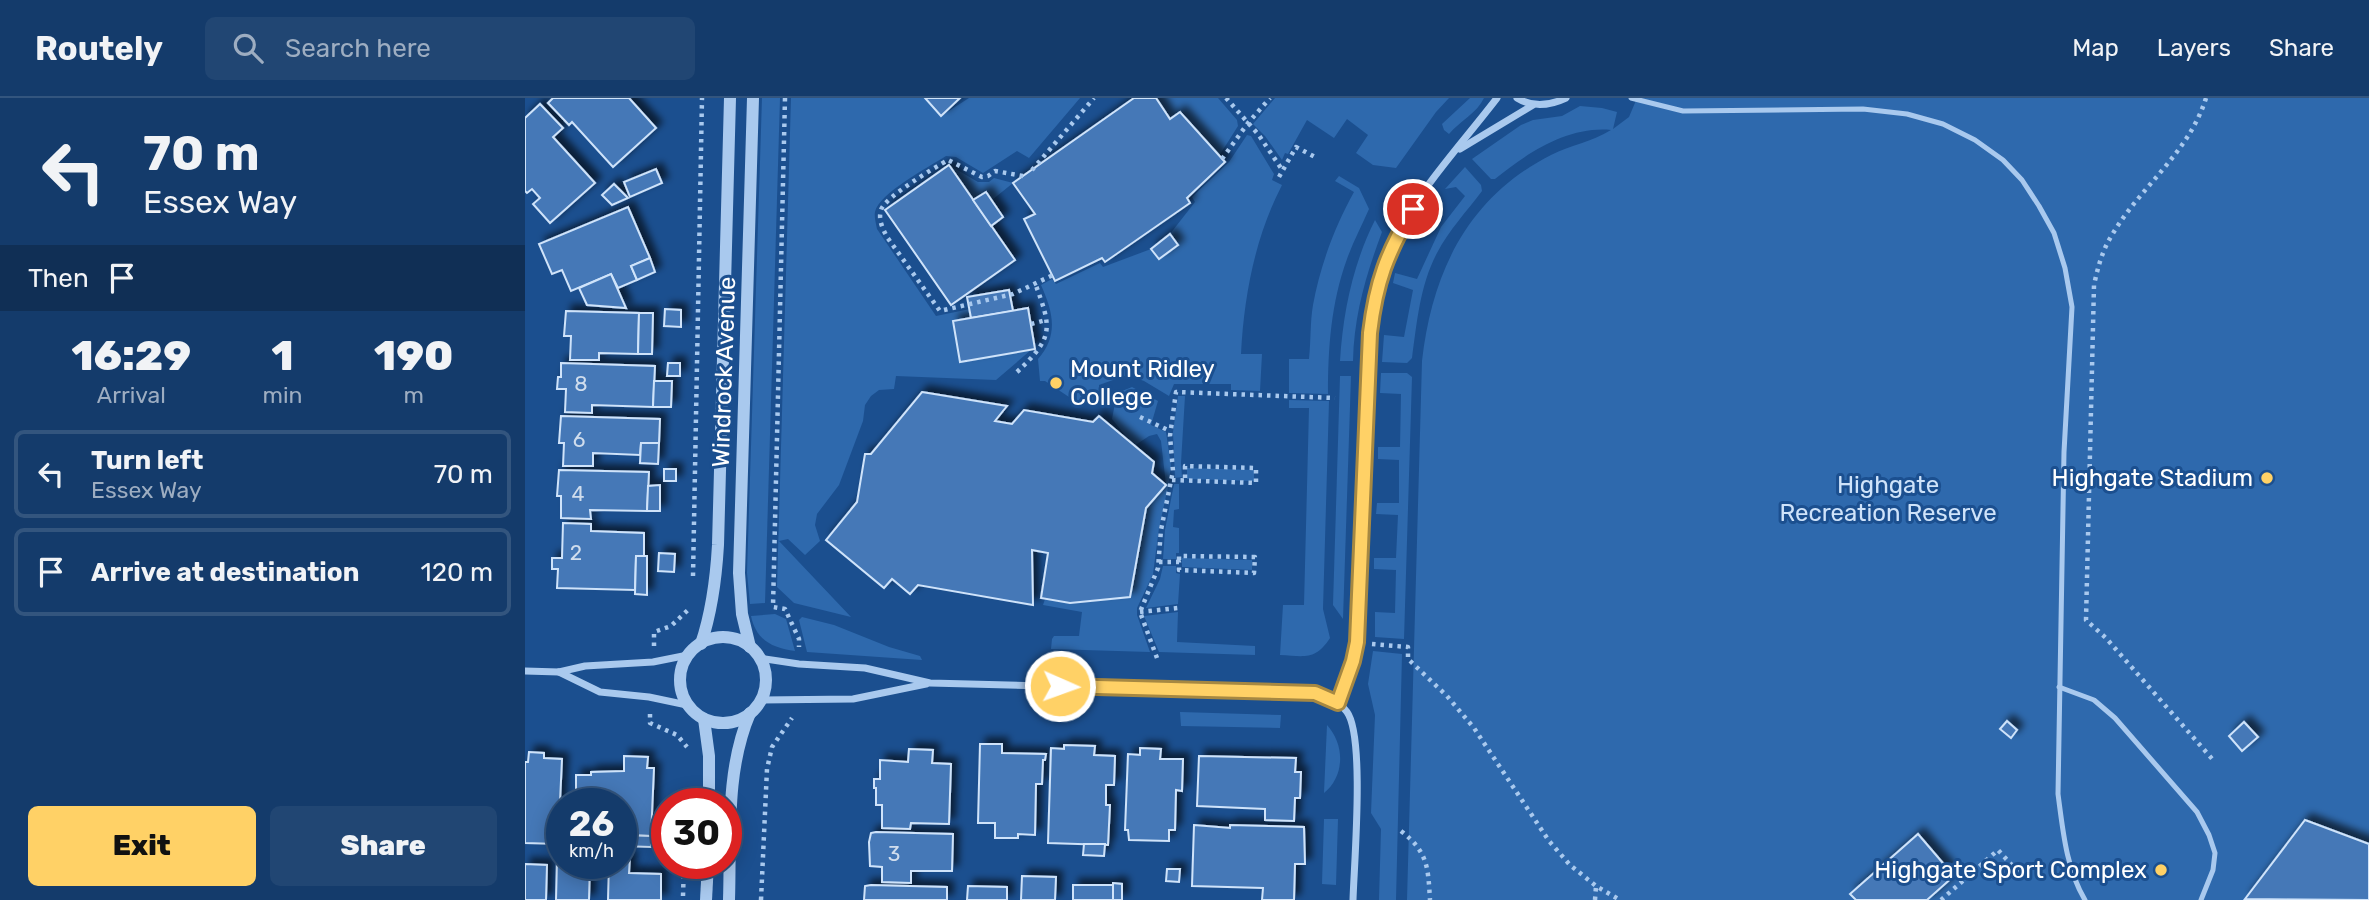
<!DOCTYPE html>
<html lang="en">
<head>
<meta charset="utf-8">
<style>
	:root { --surface:#143b6b; --page:#214673; --text:#f1f3f6; --muted:#9dadc1; --line:#33557e; --accent:#ffd166 }
	body { margin:0; font-family:Rubik,sans-serif; background:var(--page); color:var(--text); height:100vh; display:flex; flex-direction:column; font-size:26px; white-space:nowrap }
	* { box-sizing:border-box; margin:0 }
	p { font-size:23px; color:var(--muted) }
	.icon { flex:none; width:38px; height:38px; fill:none; stroke:currentColor; stroke-width:2; stroke-linecap:round; stroke-linejoin:round }
	.map { position:relative; flex:1; overflow:hidden }
	.details { display:flex; flex-direction:column; background:var(--surface); width:525px }
	.details>* { flex:none }
	.guide { background:#143b6b; color:var(--text); overflow:hidden }
	.speed { position:absolute; left:21px; top:690px; display:flex; gap:14px; font-size:35px; font-weight:700; text-align:center }
	.speed>* { display:grid; place-content:center; width:91px; height:91px; border-radius:50%; background:var(--surface); box-shadow:0 4px 18px #0003,0 0 0 2px var(--line); line-height:1 }
	.speed small { font-size:18px; font-weight:400 }
	.speed .limit { border:10px solid #d22; background:#fff; color:#111 }
	.pin { position:absolute; display:grid; place-items:center; width:60px; height:60px; color:#fff; margin:-30px; border:4px solid #fff; border-radius:50%; box-shadow:0 2px 7px #0007 }
	.me { position:absolute; width:77px; margin:-38px; rotate:92deg; stroke-linejoin:round; filter:drop-shadow(0 0 5px #0008) }
	.turn { display:flex; align-items:center; gap:24px; height:147px; padding:0 28px; font-size:32px }
	.turn .icon { width:91px; height:91px; stroke-width:2.5 }
	.turn b { display:block; font-size:49px; line-height:60px }
	.then { display:flex; align-items:center; height:66px; padding:0 28px; background:#0003; gap:14px; font-size:26px }
	.eta { display:flex; justify-content:space-evenly; align-items:center; height:119px; text-align:center }
	.eta b { font-size:42px; font-weight:800; line-height:49px }
	.action { display:flex; gap:14px; margin-top:auto; padding:14px 28px }
	.action a { flex:1; height:80px; border-radius:10px; background:var(--accent); color:#111; font-size:28px; font-weight:800; line-height:80px; text-align:center }
	.action a+a { background:var(--page); color:var(--text) }
	ul { padding:0; list-style:none }
	li { display:flex; align-items:center; gap:21px; height:88px; margin:0 14px 10px; padding:0 14px; border:4px solid var(--line); border-radius:10px }
	li div { flex:1 }
	li b { display:block; font-size:26px }
	li em { font-style:normal }
	header { display:flex; align-items:center; gap:42px; box-sizing:border-box; height:98px; padding:0 35px; background:var(--surface); border-bottom:2px solid var(--line) }
	header strong { font-size:33px }
	nav { display:flex; gap:38px; margin-inline-start:auto; font-size:24px }
	.search { width:490px; height:63px; background:var(--page); display:flex; align-items:center; gap:18px; box-sizing:border-box; padding:0 24px; border-radius:10px; color:var(--muted); font-size:26px }
	main { display:flex; flex:1; min-height:0 }
	.map>svg:first-child { display:block }
</style>
</head>
<body>
<header>
<strong>Routely</strong>
<div class="search"><svg class="icon" aria-label="search" viewBox="0 0 24 24"><circle cx="10" cy="10" r="6"/><path d="M15 15l6 6"/></svg>Search here</div>
<nav><a>Map</a><a>Layers</a><a>Share</a></nav>
</header>
<main>
<section class="details">
<div class="guide">
<div class="turn"><svg class="icon" aria-label="left" viewBox="0 0 24 24"><path d="M17 20v-9H6M10 6l-5 5 5 5"/></svg><div><b>70 m</b>Essex Way</div></div>
<div class="then">Then<svg class="icon" aria-label="arrive" viewBox="0 0 24 24"><path d="M6 21V4h12l-3 4 3 4H6"/></svg></div>
</div>
<div class="eta">
<div><b>16:29</b><p>Arrival</p></div>
<div><b>1</b><p>min</p></div>
<div><b>190</b><p>m</p></div>
</div>
<ul>
<li><svg class="icon" aria-label="left" viewBox="0 0 24 24"><path d="M17 20v-9H6M10 6l-5 5 5 5"/></svg><div><b>Turn left</b><p>Essex Way</p></div><em>70 m</em></li>
<li><svg class="icon" aria-label="arrive" viewBox="0 0 24 24"><path d="M6 21V4h12l-3 4 3 4H6"/></svg><div><b>Arrive at destination</b></div><em>120 m</em></li>
</ul>
<div class="action"><a>Exit</a><a>Share</a></div>
</section>
<div class="map">
<svg width="1844" height="802" viewBox="0 0 1844 802">
	<defs>
		<filter id="shadow"><feDropShadow dx="6" dy="-6" stdDeviation="3.5" flood-color="#0009"/></filter>
	</defs>
	<rect width="100%" height="100%" fill="#1b4f8f"/>
	<g fill="#2e69ad">
		<polygon points="237,0 255,0 240,505 225,506 222,475"/>
		<path d="M266,0H400L416,18L444,0H555L504,60L492,53L458,75L431,59L421,58C404,69 354,95 350,114C349,119 351,125 352,131L411,218L445,211L446,220L428,223L435,263L506,252L471,282L371,278L369,291L354,292L346,298L340,307L338,323L314,387L292,416L290,427L295,443L280,457L263,441L254,443L326,519L269,505L252,489Z"/>
		<polygon points="631,0 693,0 712,22 713,28 694,58 655,14 645,21"/>
		<polygon points="750,0 924,0 911,14 871,70 848,67 831,55 843,37 822,21 809,40 782,22 763,56 760,55 757,62 740,38 728,26"/>
		<path d="M945,0H959C952,15 935,23 924,36L919,32L917,26Z"/>
		<path d="M1112,0H1844V802H882L897,263C907,174 943,99 1026,57C1046,47 1067,44 1086,32C1043,28 1002,55 970,81H966L947,61L996,27L1008,22L1037,18L1055,8L1077,10L1092,14L1088,31L1104,19Z"/>
		<path d="M722,37L726,38L749,76L747,82L757,87C730,139 719,198 716,256H737L735,293L706,292V286H649L644,298L619,283L602,277L574,287L575,301L556,307L520,283H515L513,261C534,237 528,214 516,187L527,181L531,186L575,165L578,169L626,151L635,161L653,147L645,136L670,104L667,99L704,64Z"/>
		<polygon points="424,67 453,84 464,84 469,80 488,85 467,102 461,94 448,102"/>
		<path d="M940,69L956,87L957,93C942,113 924,132 912,155C895,187 892,224 887,260L882,265L857,264L859,237L879,239L888,192L868,185L870,175L892,181L916,129L940,98L931,89L920,91Z"/>
		<path d="M814,78L834,90L844,111C837,127 828,144 822,161C806,205 803,250 803,296L764,295V261H784C786,243 785,224 788,207C795,168 810,128 829,94L810,83Z"/>
		<path d="M850,122L857,134C841,177 829,217 828,263H815C818,214 828,166 850,122Z"/>
		<polygon points="856,275 882,275 887,279 879,541 850,539 850,514 870,515 871,472 849,471 849,460 871,460 873,417 851,416 852,405 874,405 874,362 853,361 853,349 875,349 876,296 855,295"/>
		<polygon points="815,278 826,278 818,521 808,507"/>
		<polygon points="607,289 633,303 626,327 641,334 646,368 643,389 634,430 628,476 612,510 612,517 625,554 526,551 527,541 529,538 554,538 557,514 518,507 520,501 545,505 641,387 636,343 632,336 624,338 609,348 587,321 592,295"/>
		<polygon points="653,298 660,298 656,365 657,379 650,380 648,334"/>
		<path d="M764,302L804,303L798,511L805,540C790,563 779,558 755,557L758,507H779L784,310H764Z"/>
		<polygon points="662,370 729,372 729,383 662,381"/>
		<polygon points="649,386 654,386 654,411 649,412 648,429 654,430 654,455 651,455 651,461 638,461 640,432"/>
		<polygon points="657,460 727,462 727,472 657,469"/>
		<polygon points="638,468 651,468 651,475 655,476 653,506 621,510 635,481"/>
		<polygon points="653,514 652,544 730,548 730,557 634,554 619,518"/>
		<path d="M250,516L261,521L270,553C247,550 231,542 226,518Z"/>
		<polygon points="277,519 309,527 364,549 395,558 397,562 282,554 274,522"/>
		<polygon points="848,553 877,556 871,802 854,802 856,731 846,715 850,617 843,586"/>
		<polygon points="655,614 756,617 755,630 656,628"/>
		<path d="M802,627C820,647 820,678 799,695Z"/>
		<polygon points="799,721 813,721 811,787 797,786"/>
	</g>
	<g fill="#4478b7" stroke="#cfe3fa" stroke-width="2" filter="url(#shadow)">
		<polygon points="28,0 104,0 131,30 88,69 47,24 44,27 23,5"/>
		<polygon points="400,0 435,0 416,18"/>
		<polygon points="609,0 631,0 645,21 655,14 700,64 662,100 665,105 580,164 577,160 530,183 499,121 510,116 488,85"/>
		<polygon points="15,6 38,30 28,39 70,85 25,125 8,106 15,100 7,91 2,95 0,93 0,20"/>
		<polygon points="424,67 490,162 426,207 360,112"/>
		<polygon points="131,71 137,85 105,99 99,84"/>
		<polygon points="89,86 103,100 87,107 77,97"/>
		<polygon points="461,94 478,119 466,128 448,102"/>
		<polygon points="103,109 125,160 106,168 112,182 93,190 86,176 46,193 37,172 27,176 14,146"/>
		<polygon points="645,136 653,147 634,161 626,151"/>
		<polygon points="125,160 130,174 112,182 106,168"/>
		<polygon points="86,176 101,210 62,207 54,190"/>
		<polygon points="484,192 488,213 446,220 442,199"/>
		<polygon points="503,210 510,251 435,264 428,223"/>
		<polygon points="140,211 156,212 156,229 139,228"/>
		<polygon points="41,213 114,215 113,256 74,255 74,262 45,262 46,238 39,238"/>
		<polygon points="114,215 128,215 127,256 113,256"/>
		<polygon points="36,265 130,268 128,309 67,307 67,315 40,314 41,291 32,291 33,279 36,279"/>
		<polygon points="143,265 155,265 155,278 142,278"/>
		<polygon points="129,283 147,283 146,309 128,309"/>
		<polygon points="397,294 482,308 470,323 487,326 499,312 568,324 574,318 629,364 627,375 641,387 621,410 605,499 545,505 516,500 523,455 507,452 508,507 393,487 385,496 367,481 359,490 301,442 332,404 340,356 346,356"/>
		<polygon points="36,318 135,321 134,345 116,345 115,357 68,355 68,368 38,368 39,345 34,345"/>
		<polygon points="116,345 134,345 133,366 115,365"/>
		<rect x="139" y="371" width="12" height="12"/>
		<polygon points="34,372 124,374 122,413 65,412 66,421 36,420 36,398 32,398"/>
		<polygon points="135,387 135,413 122,413 123,388"/>
		<polygon points="38,425 66,426 66,433 119,435 119,458 111,458 110,492 32,490 33,471 27,471 27,460 37,460"/>
		<polygon points="134,455 150,456 149,474 133,473"/>
		<polygon points="111,458 122,458 122,497 110,496"/>
		<polygon points="1482,623 1492,632 1486,640 1475,631"/>
		<polygon points="1719,624 1733,639 1717,653 1704,638"/>
		<polygon points="455,646 477,646 477,655 521,656 520,662 518,662 517,686 511,686 510,737 493,736 493,740 470,740 470,725 453,725"/>
		<polygon points="539,647 570,648 569,657 590,658 589,687 581,687 581,707 585,707 583,747 523,745 526,650 539,651"/>
		<polygon points="615,650 636,651 635,661 658,661 657,693 651,692 650,732 644,732 644,743 604,742 603,732 600,732 603,656 615,657"/>
		<polygon points="384,651 408,652 407,665 426,666 424,726 386,725 385,731 357,730 357,707 351,707 351,690 349,690 349,681 355,681 355,662 383,664"/>
		<polygon points="4,654 19,655 19,660 37,661 33,746 0,745 0,664 3,664"/>
		<polygon points="99,658 123,659 122,670 129,670 126,738 96,737 96,705 72,705 72,702 51,702 51,677 66,677 66,674 99,673"/>
		<polygon points="674,658 771,660 770,674 776,674 775,700 770,700 769,723 740,722 740,711 672,708"/>
		<polygon points="1780,722 1844,746 1844,802 1720,801"/>
		<polygon points="669,727 705,730 705,727 779,729 780,766 770,766 769,802 737,802 738,790 667,788"/>
		<polygon points="351,734 428,736 427,773 386,773 386,785 357,784 357,769 345,768 344,744 346,735"/>
		<polygon points="1393,736 1429,778 1402,802 1331,802 1325,796"/>
		<polygon points="96,737 126,738 126,749 96,748"/>
		<polygon points="559,746 580,746 579,758 558,757"/>
		<polygon points="96,759 105,759 104,775 136,776 136,802 83,802 84,765 96,765"/>
		<polygon points="32,762 37,762 37,765 65,765 64,802 31,802"/>
		<polygon points="0,766 22,767 21,802 0,802"/>
		<polygon points="642,771 655,771 654,784 641,783"/>
		<polygon points="497,778 531,779 530,802 496,802"/>
		<polygon points="588,785 597,786 597,802 588,802"/>
		<polygon points="346,787 422,789 422,802 339,802 340,788"/>
		<rect x="548" y="787" width="40" height="15"/>
		<polygon points="443,788 482,789 482,802 442,802"/>
	</g>
	<g fill="none" stroke-linecap="round" stroke-linejoin="round">
		<g stroke="#a9c9ee" stroke-width="4.5" stroke-dasharray="3.5 5" stroke-linecap="butt">
			<polyline points="260,0 248,509 260,511 274,541 274,549"/>
			<polyline points="701,0 733,36 758,73"/>
			<path d="M1681,0C1664,55 1615,89 1587,137C1577,153 1573,169 1569,187L1561,522L1581,540L1689,663"/>
			<polyline points="697,61 723,25 745,0"/>
			<polyline points="507,72 569,0"/>
			<path d="M498,78L470,73L463,78L457,79L423,62C409,70 360,99 356,112C353,122 358,131 362,139L415,213L488,196L528,177"/>
			<polyline points="754,79 771,49 790,59"/>
			<polyline points="506,226 521,222"/>
			<path d="M492,274C529,239 527,231 510,185"/>
			<polyline points="615,319 645,333"/>
			<polyline points="647,382 731,385 731,370 660,368 660,383"/>
			<polyline points="634,464 654,464 654,472 729,475 730,459 654,458 654,464"/>
			<polyline points="168,478 177,0"/>
			<polyline points="615,514 653,510"/>
			<polyline points="847,546 883,549 883,561 922,598 949,630 1024,743 1045,767 1071,788 1095,802"/>
			<polyline points="129,548 129,534 146,528 164,511"/>
			<polyline points="632,560 615,514 633,470 636,432 648,373 645,338 651,294 810,300"/>
			<polyline points="125,616 125,625 152,637 162,649"/>
			<path d="M876,733C903,754 903,769 905,802"/>
			<polyline points="158,798 159,765"/>
			<polyline points="236,802 242,671 247,649 267,620"/>
			<polyline points="1070,802 1071,788"/>
			<polyline points="1416,802 1473,752 1494,775"/>
		</g>
		<g stroke="#a9c9ee" stroke-width="5">
			<path d="M1106,0L1158,13L1338,11L1382,16L1418,26L1450,42L1478,62L1497,82L1514,108L1529,135L1540,170L1547,209L1539,354L1533,696C1538,733 1541,770 1560,802"/>
			<polyline points="1534,589 1569,602 1590,620 1672,714 1684,737 1690,755 1688,772 1676,802"/>
		</g>
		<g stroke="#a9c9ee" stroke-width="7">
			<path d="M992,0C1008,10 1024,8 1041,0"/>
			<polyline points="935,51 1008,7"/>
			<path d="M234,560L274,566L340,570L405,585L790,595C802,599 815,604 822,614C840,639 829,766 828,802"/>
			<polyline points="0,573 34,574 60,568 128,564 163,557"/>
			<polyline points="34,574 75,594 124,599 162,607"/>
			<polyline points="236,602 328,601 401,586"/>
			<path d="M813,605L828,563L832,545L845,235C849,205 854,173 867,146C893,92 936,47 972,0"/>
		</g>
		<g stroke="#a9c9ee" stroke-width="12">
			<circle cx="198" cy="582" r="43"/>
			<path d="M176,546C187,513 191,482 193,447L205,0"/>
			<polyline points="225,549 217,516 214,475 228,0"/>
			<polyline points="179,621 184,658 184,705"/>
			<polyline points="181,802 183,765"/>
			<path d="M204,802C206,740 200,673 225,615"/>
		</g>
	</g>
	<g fill="none" stroke-linecap="round" stroke-linejoin="round">
		<g stroke="#a68842" stroke-width="18">
			<path id="route" d="M535,588L790,595L813,605L828,563L832,544L845,235C851,184 862,155 888,111"/>
		</g>
		<use href="#route" stroke="#ffd166" stroke-width="12"/>
	</g>
	<g fill="#ffd166" stroke="#1b4f8f" stroke-width="2.5">
		<circle cx="531" cy="285" r="7"/>
		<circle cx="1742" cy="380" r="7"/>
		<circle cx="1636" cy="772" r="7"/>
	</g>
	<g text-anchor="middle" stroke-width="6" stroke-linejoin="round" paint-order="stroke">
		<g font-size="21" fill="#d0dded">
			<text x="56" y="293">8</text>
			<text x="54" y="349">6</text>
			<text x="53" y="403">4</text>
			<text x="51" y="462">2</text>
			<text x="369" y="763">3</text>
		</g>
		<g font-size="24" fill="#fff" stroke="#1b4f8f" text-anchor="end">
			<text x="545" y="279" text-anchor="start">Mount Ridley<tspan x="545" dy="28">College</tspan></text>
			<text x="1728" y="388">Highgate Stadium</text>
			<text x="1622" y="780">Highgate Sport Complex</text>
		</g>
		<g font-size="24" fill="#fff" stroke="#1b4f8f">
			<text transform="translate(199 274) rotate(-88)" y="8">Windrock Avenue</text>
		</g>
		<g font-size="24" fill="#cfe3fa" stroke="#1b4f8f">
			<text x="1363" y="395">Highgate<tspan x="1363" dy="28">Recreation Reserve</tspan></text>
		</g>
	</g>
</svg>
<div class="speed"><div>26<small>km/h</small></div><div class="limit">30</div></div>
<div class="pin" style="left:888px;top:111px;background:#d93025"><svg class="icon" aria-label="arrive" viewBox="0 0 24 24"><path d="M6 21V4h12l-3 4 3 4H6"/></svg></div>
<svg class="me" style="left:535px;top:588px" viewBox="-20 -20 40 40"><circle r="17" fill="#ffd166" stroke="#fff" stroke-width="3"/><path d="M0-11L8 9 0 5-8 9z" fill="#fff"/></svg>
</div>
</main>
</body>
</html>
